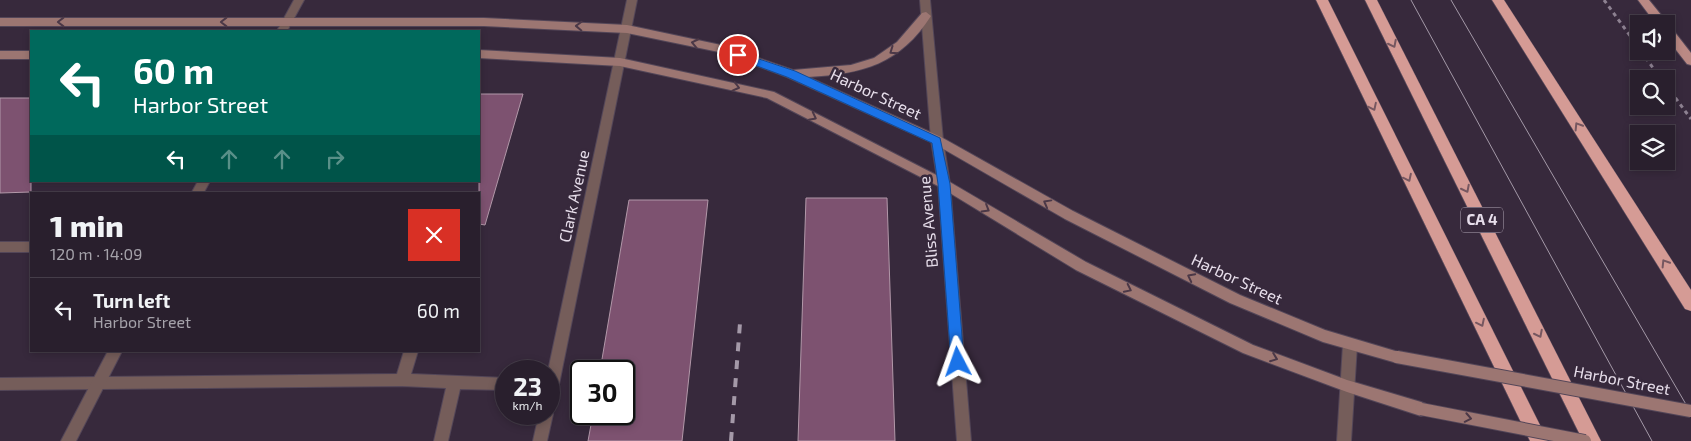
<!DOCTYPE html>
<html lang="en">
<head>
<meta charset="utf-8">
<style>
	:root { --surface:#291f2d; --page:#352c39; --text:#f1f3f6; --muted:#a5a2aa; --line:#453d49 }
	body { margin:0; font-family:"Exo 2",sans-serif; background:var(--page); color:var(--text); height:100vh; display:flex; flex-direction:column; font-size:19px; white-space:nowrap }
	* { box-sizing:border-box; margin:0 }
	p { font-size:16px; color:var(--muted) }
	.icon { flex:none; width:28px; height:28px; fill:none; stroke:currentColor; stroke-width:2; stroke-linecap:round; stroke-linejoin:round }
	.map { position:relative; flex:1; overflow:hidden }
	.details { position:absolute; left:30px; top:192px; width:450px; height:160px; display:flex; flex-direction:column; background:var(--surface); border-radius:0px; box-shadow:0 2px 8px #0003,0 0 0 1px var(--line) }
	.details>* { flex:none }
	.banner { position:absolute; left:30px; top:30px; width:450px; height:152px; border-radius:0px; box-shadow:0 2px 8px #0003,0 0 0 1px var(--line); background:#00695c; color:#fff; overflow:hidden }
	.buttons { position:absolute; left:1630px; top:15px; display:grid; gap:10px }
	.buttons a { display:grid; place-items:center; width:45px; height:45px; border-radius:0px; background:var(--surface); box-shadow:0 2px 8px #0003,0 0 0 1px var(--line); font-size:25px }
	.speed { position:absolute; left:495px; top:360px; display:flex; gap:10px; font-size:25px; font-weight:700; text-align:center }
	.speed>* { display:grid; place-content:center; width:65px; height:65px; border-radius:50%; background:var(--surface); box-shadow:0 2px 8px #0003,0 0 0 1px var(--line); line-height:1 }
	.speed small { font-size:12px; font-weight:400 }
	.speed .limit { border:2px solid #111; border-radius:8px; background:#fff; color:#111 }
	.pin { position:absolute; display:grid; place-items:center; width:42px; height:42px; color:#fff; margin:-21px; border:2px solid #fff; border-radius:50%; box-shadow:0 1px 5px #0007 }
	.me { position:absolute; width:55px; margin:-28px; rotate:356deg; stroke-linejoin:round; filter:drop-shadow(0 0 4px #0008) }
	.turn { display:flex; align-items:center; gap:18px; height:105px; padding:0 20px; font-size:22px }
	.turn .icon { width:65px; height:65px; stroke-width:2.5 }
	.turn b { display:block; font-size:35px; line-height:42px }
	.lanes { display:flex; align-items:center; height:48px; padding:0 20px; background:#0003; justify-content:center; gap:25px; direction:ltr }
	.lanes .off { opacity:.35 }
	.round { display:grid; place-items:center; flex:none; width:52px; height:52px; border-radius:0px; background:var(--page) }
	.summary { display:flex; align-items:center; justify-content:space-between; height:85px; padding:0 20px }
	h1 { font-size:30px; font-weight:800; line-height:38px }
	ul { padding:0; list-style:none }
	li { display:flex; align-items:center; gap:15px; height:65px; padding:0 20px; border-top:1px solid var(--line) }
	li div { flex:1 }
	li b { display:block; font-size:19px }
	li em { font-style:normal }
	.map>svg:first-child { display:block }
</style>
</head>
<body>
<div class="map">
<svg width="1691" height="441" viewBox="0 0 1691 441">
	<rect width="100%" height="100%" fill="#37293c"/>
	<g fill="#7d5270" stroke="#b298a9">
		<polygon points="479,94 523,94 485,225 479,224"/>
		<polygon points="0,98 31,98 31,192 0,193"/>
		<polygon points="806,198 887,198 895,441 798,441"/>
		<polygon points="629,200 708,200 682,441 588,441 593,414 624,414 624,371 600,371"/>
	</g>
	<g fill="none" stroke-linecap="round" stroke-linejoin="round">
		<g stroke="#534658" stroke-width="2">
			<g id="lane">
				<polygon points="627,0 637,0 556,399 554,404 549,406 548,371"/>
				<rect x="0" y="242" width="31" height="10"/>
				<polygon points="404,351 418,351 411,374 506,378 506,390 460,389 448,441 434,441 446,388 402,386 0,390 0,378 397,374"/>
				<polygon points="549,408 553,414 547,441 533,441 539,414 549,414"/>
			</g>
		</g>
		<g stroke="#534658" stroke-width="2">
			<g id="street">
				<polygon points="294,0 304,0 287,31 277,31"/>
				<polygon points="920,0 930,0 943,140 950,184 971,441 957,441 938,184 931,140"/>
				<polygon points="198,181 210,181 203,194 191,194"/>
				<polygon points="1350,339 1355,341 1357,345 1351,441 1337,441 1343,345 1345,341"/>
				<polygon points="108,351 122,351 76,441 61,441"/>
			</g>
		</g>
		<g stroke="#534658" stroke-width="2">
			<g id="secondary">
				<path d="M926,12L931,16C900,64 863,74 808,77L941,137L1073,211L1240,295L1325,330L1402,353L1404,357L1402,361L1397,363L1323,342L1230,303L1065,219L933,143L787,77L719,52L627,33L484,26H0V18H484L627,25L721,45L793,70L851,65L874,58L897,42L922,13Z"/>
				<polygon points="479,50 620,58 774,92 948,181 1086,262 1253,345 1347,380 1421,402 1426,404 1428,409 1426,414 1421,416 1347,392 1243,353 1076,270 940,187 767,98 620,66 479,58"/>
				<rect x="0" y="51" width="31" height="8"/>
			</g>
		</g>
		<g stroke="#534658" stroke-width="2">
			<polygon id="primary" points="1638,0 1649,0 1666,21 1667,24 1666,25 1670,26 1691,53 1691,65 1687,64 1666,37 1666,24 1656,24"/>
		</g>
		<g stroke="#534658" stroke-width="1">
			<g id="highway">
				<polygon points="1316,0 1328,0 1548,441 1530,441"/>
				<polygon points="1365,0 1377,0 1601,441 1583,441"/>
				<polygon points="1492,0 1504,0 1691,290 1691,311 1685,309"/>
			</g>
		</g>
		<g stroke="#8d8191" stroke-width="3" stroke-dasharray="4 4" stroke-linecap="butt">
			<polyline points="1604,0 1639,48"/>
			<polyline points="1641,51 1661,79"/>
			<polyline points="1666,85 1691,119"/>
		</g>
		<use href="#lane" fill="#755d5a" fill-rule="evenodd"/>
		<use href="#street" fill="#755d5a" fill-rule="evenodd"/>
		<use href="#secondary" fill="#9c7672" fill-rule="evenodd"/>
		<use href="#primary" fill="#ba8984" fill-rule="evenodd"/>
		<use href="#highway" fill="#d59b95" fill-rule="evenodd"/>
		<g stroke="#a499a8" stroke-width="1">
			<polyline points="1411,0 1652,441"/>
			<polyline points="1451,0 1691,413"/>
		</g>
		<polyline stroke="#a499a8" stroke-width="4" stroke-dasharray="9 9" stroke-linecap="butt" points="731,441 740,323"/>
		<g stroke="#534658" stroke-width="14" stroke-linecap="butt">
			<g id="secondary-bridge">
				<polyline points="1397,357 1691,411"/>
				<polyline points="1421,409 1585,441"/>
			</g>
		</g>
		<use href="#secondary-bridge" stroke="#9c7672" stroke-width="12"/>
	</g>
	<defs><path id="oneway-chevron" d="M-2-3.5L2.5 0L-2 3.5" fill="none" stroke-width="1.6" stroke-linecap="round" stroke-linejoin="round" transform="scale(1.25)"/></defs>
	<g stroke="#4b3847">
		<use href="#oneway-chevron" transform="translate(61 22) rotate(-180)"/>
		<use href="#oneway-chevron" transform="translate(224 22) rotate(-180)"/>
		<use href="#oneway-chevron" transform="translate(579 26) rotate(-178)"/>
		<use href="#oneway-chevron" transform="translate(695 43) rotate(-168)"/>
		<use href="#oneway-chevron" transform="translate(893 51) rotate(145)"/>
		<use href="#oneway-chevron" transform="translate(736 87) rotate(14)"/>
		<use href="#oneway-chevron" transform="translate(813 117) rotate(27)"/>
		<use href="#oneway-chevron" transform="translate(1047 203) rotate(-151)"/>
		<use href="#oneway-chevron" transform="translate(986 209) rotate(31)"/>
		<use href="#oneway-chevron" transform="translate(1191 277) rotate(-153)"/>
		<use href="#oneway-chevron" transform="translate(1128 289) rotate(26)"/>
		<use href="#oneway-chevron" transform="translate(1274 358) rotate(21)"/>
		<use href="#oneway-chevron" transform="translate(1468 418) rotate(11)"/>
	</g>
	<g stroke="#765760">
		<use href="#oneway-chevron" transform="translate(1393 44) rotate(63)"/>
		<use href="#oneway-chevron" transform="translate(1373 107) rotate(64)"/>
		<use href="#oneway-chevron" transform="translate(1578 126) rotate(-122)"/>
		<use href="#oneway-chevron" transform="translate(1408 178) rotate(64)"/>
		<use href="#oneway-chevron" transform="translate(1466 189) rotate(63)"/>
		<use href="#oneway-chevron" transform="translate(1665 263) rotate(-122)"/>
		<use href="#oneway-chevron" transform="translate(1481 323) rotate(64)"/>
		<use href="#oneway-chevron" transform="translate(1539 334) rotate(63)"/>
	</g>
	<polygon fill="#1a73e8" stroke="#114b97" points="738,52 795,71 940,138 950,184 964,362 962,366 958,368 953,366 951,362 938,184 932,143 787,77 735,58 733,55"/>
	<g text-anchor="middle" stroke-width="5" stroke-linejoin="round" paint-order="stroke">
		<rect fill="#37293c" stroke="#b2a8b6" stroke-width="1" x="1461" y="207.5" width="42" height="25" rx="4"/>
		<g font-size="15" font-weight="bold" fill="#e7deeb">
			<text x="1482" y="225">CA 4</text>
		</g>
		<g font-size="16" fill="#e7deeb" stroke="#37293c">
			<text transform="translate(876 94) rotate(25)" y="6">Harbor Street</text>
			<text transform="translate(574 196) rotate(-78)" y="6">Clark Avenue</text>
			<text transform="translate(928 222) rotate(-95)" y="6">Bliss Avenue</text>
			<text transform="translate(1237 279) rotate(25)" y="6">Harbor Street</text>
			<text transform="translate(1622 380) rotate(11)" y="6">Harbor Street</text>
		</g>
	</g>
</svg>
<div class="buttons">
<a><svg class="icon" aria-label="sound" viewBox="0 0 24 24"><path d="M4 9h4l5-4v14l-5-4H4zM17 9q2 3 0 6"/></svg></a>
<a><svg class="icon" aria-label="search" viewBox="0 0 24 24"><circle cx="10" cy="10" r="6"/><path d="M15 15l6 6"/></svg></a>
<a><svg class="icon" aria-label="layers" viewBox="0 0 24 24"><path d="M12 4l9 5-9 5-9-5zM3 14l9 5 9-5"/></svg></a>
</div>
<div class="speed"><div>23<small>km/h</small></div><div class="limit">30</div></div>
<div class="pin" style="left:738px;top:55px;background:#d93025"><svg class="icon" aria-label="arrive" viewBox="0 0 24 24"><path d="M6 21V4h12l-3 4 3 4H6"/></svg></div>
<svg class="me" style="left:958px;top:362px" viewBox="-20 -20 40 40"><path d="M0-17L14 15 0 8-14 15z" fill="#1a73e8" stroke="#fff" stroke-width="4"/></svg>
<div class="banner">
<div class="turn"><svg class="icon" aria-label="left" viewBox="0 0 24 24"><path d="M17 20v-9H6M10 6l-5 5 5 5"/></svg><div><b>60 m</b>Harbor Street</div></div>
<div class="lanes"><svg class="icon" aria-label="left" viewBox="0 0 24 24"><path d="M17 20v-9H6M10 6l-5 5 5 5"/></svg><svg class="icon off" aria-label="ahead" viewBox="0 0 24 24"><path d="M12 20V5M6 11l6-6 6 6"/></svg><svg class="icon off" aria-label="ahead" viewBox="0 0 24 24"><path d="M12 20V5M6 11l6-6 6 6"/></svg><svg class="icon off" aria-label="right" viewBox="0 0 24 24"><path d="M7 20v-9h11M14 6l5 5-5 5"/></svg></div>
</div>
<section class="details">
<div class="summary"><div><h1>1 min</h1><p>120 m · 14:09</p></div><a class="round" style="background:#d93025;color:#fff"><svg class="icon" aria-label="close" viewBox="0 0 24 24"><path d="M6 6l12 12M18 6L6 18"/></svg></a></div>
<ul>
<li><svg class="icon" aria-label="left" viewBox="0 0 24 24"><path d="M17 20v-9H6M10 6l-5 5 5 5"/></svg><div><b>Turn left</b><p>Harbor Street</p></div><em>60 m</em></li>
</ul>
</section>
</div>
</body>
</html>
